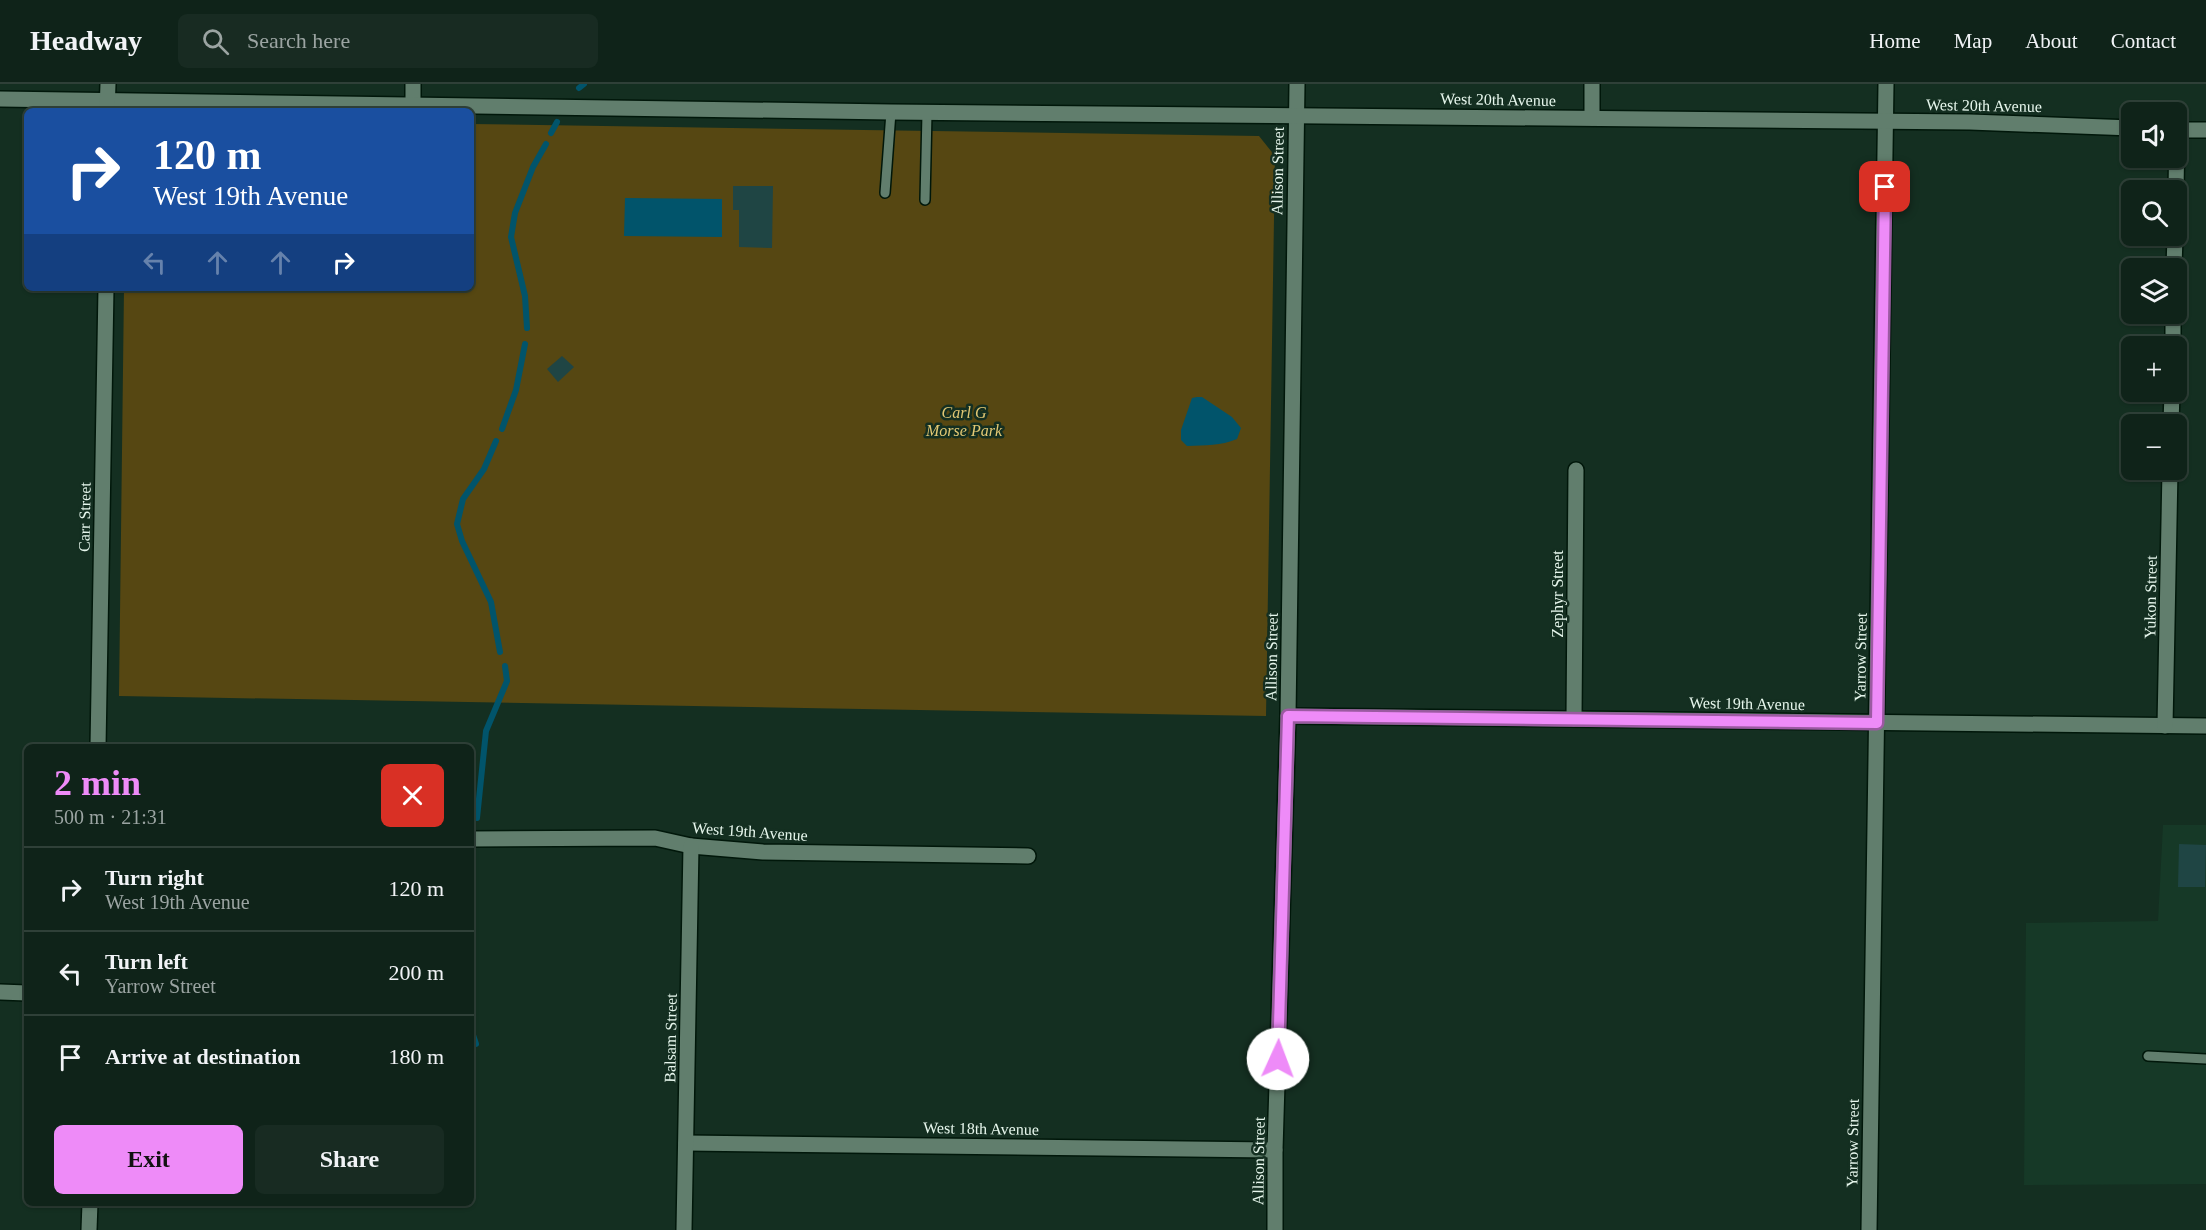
<!DOCTYPE html>
<html lang="en">
<head>
<meta charset="utf-8">
<style>
	:root { --surface:#0f2319; --page:#182b22; --text:#f1f3f6; --muted:#9ba4a2; --line:#2f4038; --accent:#ee8bf8 }
	body { margin:0; font-family:Georgia,serif; background:var(--page); color:var(--text); height:100vh; display:flex; flex-direction:column; font-size:22px; white-space:nowrap }
	* { box-sizing:border-box; margin:0 }
	p { font-size:20px; color:var(--muted) }
	.icon { flex:none; width:33px; height:33px; fill:none; stroke:currentColor; stroke-width:2; stroke-linecap:round; stroke-linejoin:round }
	.map { position:relative; flex:1; overflow:hidden }
	.sheet { position:absolute; left:24px; top:660px; width:450px; height:462px; display:flex; flex-direction:column; background:var(--surface); border-radius:9px; box-shadow:0 2px 4px #0004,0 0 0 2px var(--line) }
	.sheet>* { flex:none }
	.hud { position:absolute; left:24px; top:24px; width:450px; height:183px; border-radius:9px; box-shadow:0 2px 4px #0004,0 0 0 2px var(--line); background:#1a4fa0; color:#fff; overflow:hidden }
	.buttons { position:absolute; left:2121px; top:18px; display:grid; gap:12px }
	.buttons a { display:grid; place-items:center; width:66px; height:66px; border-radius:9px; background:var(--surface); box-shadow:0 2px 4px #0004,0 0 0 2px var(--line); font-size:30px }
	.pin { position:absolute; display:grid; place-items:center; width:51px; height:51px; color:#fff; margin:-26px; border-radius:12px; box-shadow:0 3px 9px #0006 }
	.me { position:absolute; width:66px; margin:-33px; rotate:2deg; stroke-linejoin:round; filter:drop-shadow(0 0 4px #0008) }
	.turn { display:flex; align-items:center; gap:21px; height:126px; padding:0 30px; font-size:27px }
	.turn .icon { width:78px; height:78px; stroke-width:2.5 }
	.turn b { display:block; font-size:42px; line-height:51px }
	.lanes { display:flex; align-items:center; height:57px; padding:0 30px; background:#0003; justify-content:center; gap:30px; direction:ltr }
	.lanes .off { opacity:.35 }
	.round { display:grid; place-items:center; flex:none; width:63px; height:63px; border-radius:9px; background:var(--page) }
	.overview { display:flex; align-items:center; justify-content:space-between; height:102px; padding:0 30px }
	h1 { font-size:36px; font-weight:800; line-height:45px; color:var(--accent) }
	.action { display:flex; gap:12px; margin-top:auto; padding:12px 30px }
	.action a { flex:1; height:69px; border-radius:9px; background:var(--accent); color:#111; font-size:24px; font-weight:800; line-height:69px; text-align:center }
	.action a+a { background:var(--page); color:var(--text) }
	ul { padding:0; list-style:none }
	li { display:flex; align-items:center; gap:18px; height:84px; padding:0 30px; border-top:2px solid var(--line) }
	li div { flex:1 }
	li b { display:block; font-size:22px }
	li em { font-style:normal }
	header { display:flex; align-items:center; gap:36px; box-sizing:border-box; height:84px; padding:0 30px; background:var(--surface); border-bottom:2px solid var(--line) }
	header strong { font-size:28px }
	nav { display:flex; gap:33px; margin-inline-start:auto; font-size:21px }
	.search { width:420px; height:54px; background:var(--page); display:flex; align-items:center; gap:15px; box-sizing:border-box; padding:0 21px; border-radius:9px; color:var(--muted); font-size:22px }
	.map>svg:first-child { display:block }
</style>
</head>
<body>
<header>
<strong>Headway</strong>
<div class="search"><svg class="icon" aria-label="search" viewBox="0 0 24 24"><circle cx="10" cy="10" r="6"/><path d="M15 15l6 6"/></svg>Search here</div>
<nav><a>Home</a><a>Map</a><a>About</a><a>Contact</a></nav>
</header>
<div class="map">
<svg width="2206" height="1146" viewBox="0 0 2206 1146">
	<rect width="100%" height="100%" fill="#142f21"/>
	<polygon fill="#163927" points="2163,741 2206,741 2206,1100 2024,1101 2026,839 2158,837"/>
	<polygon fill="#564712" points="471,40 1259,52 1275,72 1266,632 119,612 124,204 471,204"/>
	<g fill="#01546b">
		<polygon points="625,114 722,115 722,153 624,152"/>
		<path d="M1197,313H1202L1232,333L1241,344L1237,355C1220,362 1206,361 1187,362L1181,356V346L1192,314Z"/>
	</g>
	<g fill="none" stroke-linecap="round" stroke-linejoin="round">
		<g stroke="#01546b" stroke-width="6">
			<polyline points="579,4 584,0"/>
			<polyline points="551,49 557,38"/>
			<polyline points="527,244 525,212 511,153 515,129 533,83 546,60"/>
			<polyline points="502,345 516,306 525,260"/>
			<polyline points="496,357 484,385 463,415 457,440 462,457 491,518 500,568"/>
			<polyline points="477,734 486,647 507,597 505,582"/>
			<polyline points="471,783 473,773"/>
			<polyline points="471,945 476,960"/>
		</g>
	</g>
	<g fill="#1f4544">
		<polygon points="733,102 773,102 772,164 739,163 739,126 733,126"/>
		<polygon points="562,272 574,283 558,298 547,285"/>
		<polygon points="2179,760 2206,761 2205,803 2178,803"/>
	</g>
	<g fill="none" stroke-linecap="round" stroke-linejoin="round">
		<g stroke="#00170a" stroke-width="12">
			<g id="lane">
				<polyline points="885,109 891,28"/>
				<polyline points="925,116 927,29"/>
				<polyline points="2148,972 2206,975"/>
			</g>
		</g>
		<g stroke="#00170a" stroke-width="18">
			<g id="street">
				<polyline points="413,21 413,0"/>
				<polyline points="1592,34 1592,0"/>
				<polyline points="2176,106 2177,46"/>
				<polyline points="2174,184 2175,152"/>
				<polyline points="2173,262 2173,230"/>
				<polyline points="2171,340 2172,308"/>
				<polyline points="1288,632 2206,642"/>
				<polyline points="1574,635 1576,386"/>
				<polyline points="2165,642 2170,386"/>
				<polyline points="471,755 655,754 691,762 763,768 1028,772"/>
				<polyline points="0,908 27,909"/>
				<polyline points="686,1059 1275,1066"/>
				<polyline points="684,1146 691,762"/>
				<polyline points="1275,1146 1275,1066 1288,632 1297,0"/>
				<polyline points="1869,1146 1886,0"/>
			</g>
		</g>
		<g stroke="#00170a" stroke-width="18">
			<g id="secondary">
				<polyline points="0,15 891,28 1970,38 2132,44"/>
				<polyline points="107,27 108,0"/>
				<polyline points="2176,46 2206,46"/>
				<polyline points="98,663 106,204"/>
				<polyline points="89,1146 90,1119"/>
			</g>
		</g>
		<use href="#lane" stroke="#617e6d" stroke-width="9"/>
		<use href="#street" stroke="#617e6d" stroke-width="15"/>
		<use href="#secondary" stroke="#617e6d" stroke-width="15"/>
	</g>
	<g fill="none" stroke-linecap="round" stroke-linejoin="round">
		<g stroke="#9b5aa1" stroke-width="15">
			<polyline id="route" points="1278,975 1288,632 1877,639 1885,103"/>
		</g>
		<use href="#route" stroke="#ee8bf8" stroke-width="10"/>
	</g>
	<g text-anchor="middle" stroke-width="5" stroke-linejoin="round" paint-order="stroke">
		<g font-size="16" fill="#e6f6ec" stroke="#142f21">
			<text transform="translate(1498 15) rotate(1)" y="6">West 20th Avenue</text>
			<text transform="translate(1984 21) rotate(1)" y="6">West 20th Avenue</text>
			<text transform="translate(1277 87) rotate(-89)" y="6">Allison Street</text>
			<text transform="translate(84 433) rotate(-89)" y="6">Carr Street</text>
			<text transform="translate(1557 510) rotate(-90)" y="6">Zephyr Street</text>
			<text transform="translate(2150 513) rotate(-89)" y="6">Yukon Street</text>
			<text transform="translate(1271 573) rotate(-89)" y="6">Allison Street</text>
			<text transform="translate(1860 573) rotate(-89)" y="6">Yarrow Street</text>
			<text transform="translate(1747 619) rotate(1)" y="6">West 19th Avenue</text>
			<text transform="translate(750 747) rotate(4)" y="6">West 19th Avenue</text>
			<text transform="translate(670 954) rotate(-89)" y="6">Balsam Street</text>
			<text transform="translate(981 1044) rotate(1)" y="6">West 18th Avenue</text>
			<text transform="translate(1852 1059) rotate(-89)" y="6">Yarrow Street</text>
			<text transform="translate(1258 1077) rotate(-89)" y="6">Allison Street</text>
		</g>
		<g font-size="16" font-style="italic" fill="#e2c874" stroke="#142f21">
			<text x="964" y="334">Carl G<tspan x="964" dy="18">Morse Park</tspan></text>
		</g>
	</g>
</svg>
<div class="buttons">
<a><svg class="icon" aria-label="sound" viewBox="0 0 24 24"><path d="M4 9h4l5-4v14l-5-4H4zM17 9q2 3 0 6"/></svg></a>
<a><svg class="icon" aria-label="search" viewBox="0 0 24 24"><circle cx="10" cy="10" r="6"/><path d="M15 15l6 6"/></svg></a>
<a><svg class="icon" aria-label="layers" viewBox="0 0 24 24"><path d="M12 4l9 5-9 5-9-5zM3 14l9 5 9-5"/></svg></a>
<a>+</a>
<a>−</a>
</div>
<div class="pin" style="left:1885px;top:103px;background:#d93025"><svg class="icon" aria-label="arrive" viewBox="0 0 24 24"><path d="M6 21V4h12l-3 4 3 4H6"/></svg></div>
<svg class="me" style="left:1278px;top:975px" viewBox="-20 -20 40 40"><circle r="19" fill="#fff"/><path d="M0-13L10 11 0 6-10 11z" fill="#ee8bf8"/></svg>
<div class="hud">
<div class="turn"><svg class="icon" aria-label="right" viewBox="0 0 24 24"><path d="M7 20v-9h11M14 6l5 5-5 5"/></svg><div><b>120 m</b>West 19th Avenue</div></div>
<div class="lanes"><svg class="icon off" aria-label="left" viewBox="0 0 24 24"><path d="M17 20v-9H6M10 6l-5 5 5 5"/></svg><svg class="icon off" aria-label="ahead" viewBox="0 0 24 24"><path d="M12 20V5M6 11l6-6 6 6"/></svg><svg class="icon off" aria-label="ahead" viewBox="0 0 24 24"><path d="M12 20V5M6 11l6-6 6 6"/></svg><svg class="icon" aria-label="right" viewBox="0 0 24 24"><path d="M7 20v-9h11M14 6l5 5-5 5"/></svg></div>
</div>
<section class="sheet">
<div class="overview"><div><h1>2 min</h1><p>500 m · 21:31</p></div><a class="round" style="background:#d93025;color:#fff"><svg class="icon" aria-label="close" viewBox="0 0 24 24"><path d="M6 6l12 12M18 6L6 18"/></svg></a></div>
<ul>
<li><svg class="icon" aria-label="right" viewBox="0 0 24 24"><path d="M7 20v-9h11M14 6l5 5-5 5"/></svg><div><b>Turn right</b><p>West 19th Avenue</p></div><em>120 m</em></li>
<li><svg class="icon" aria-label="left" viewBox="0 0 24 24"><path d="M17 20v-9H6M10 6l-5 5 5 5"/></svg><div><b>Turn left</b><p>Yarrow Street</p></div><em>200 m</em></li>
<li><svg class="icon" aria-label="arrive" viewBox="0 0 24 24"><path d="M6 21V4h12l-3 4 3 4H6"/></svg><div><b>Arrive at destination</b></div><em>180 m</em></li>
</ul>
<div class="action"><a>Exit</a><a>Share</a></div>
</section>
</div>
</body>
</html>
